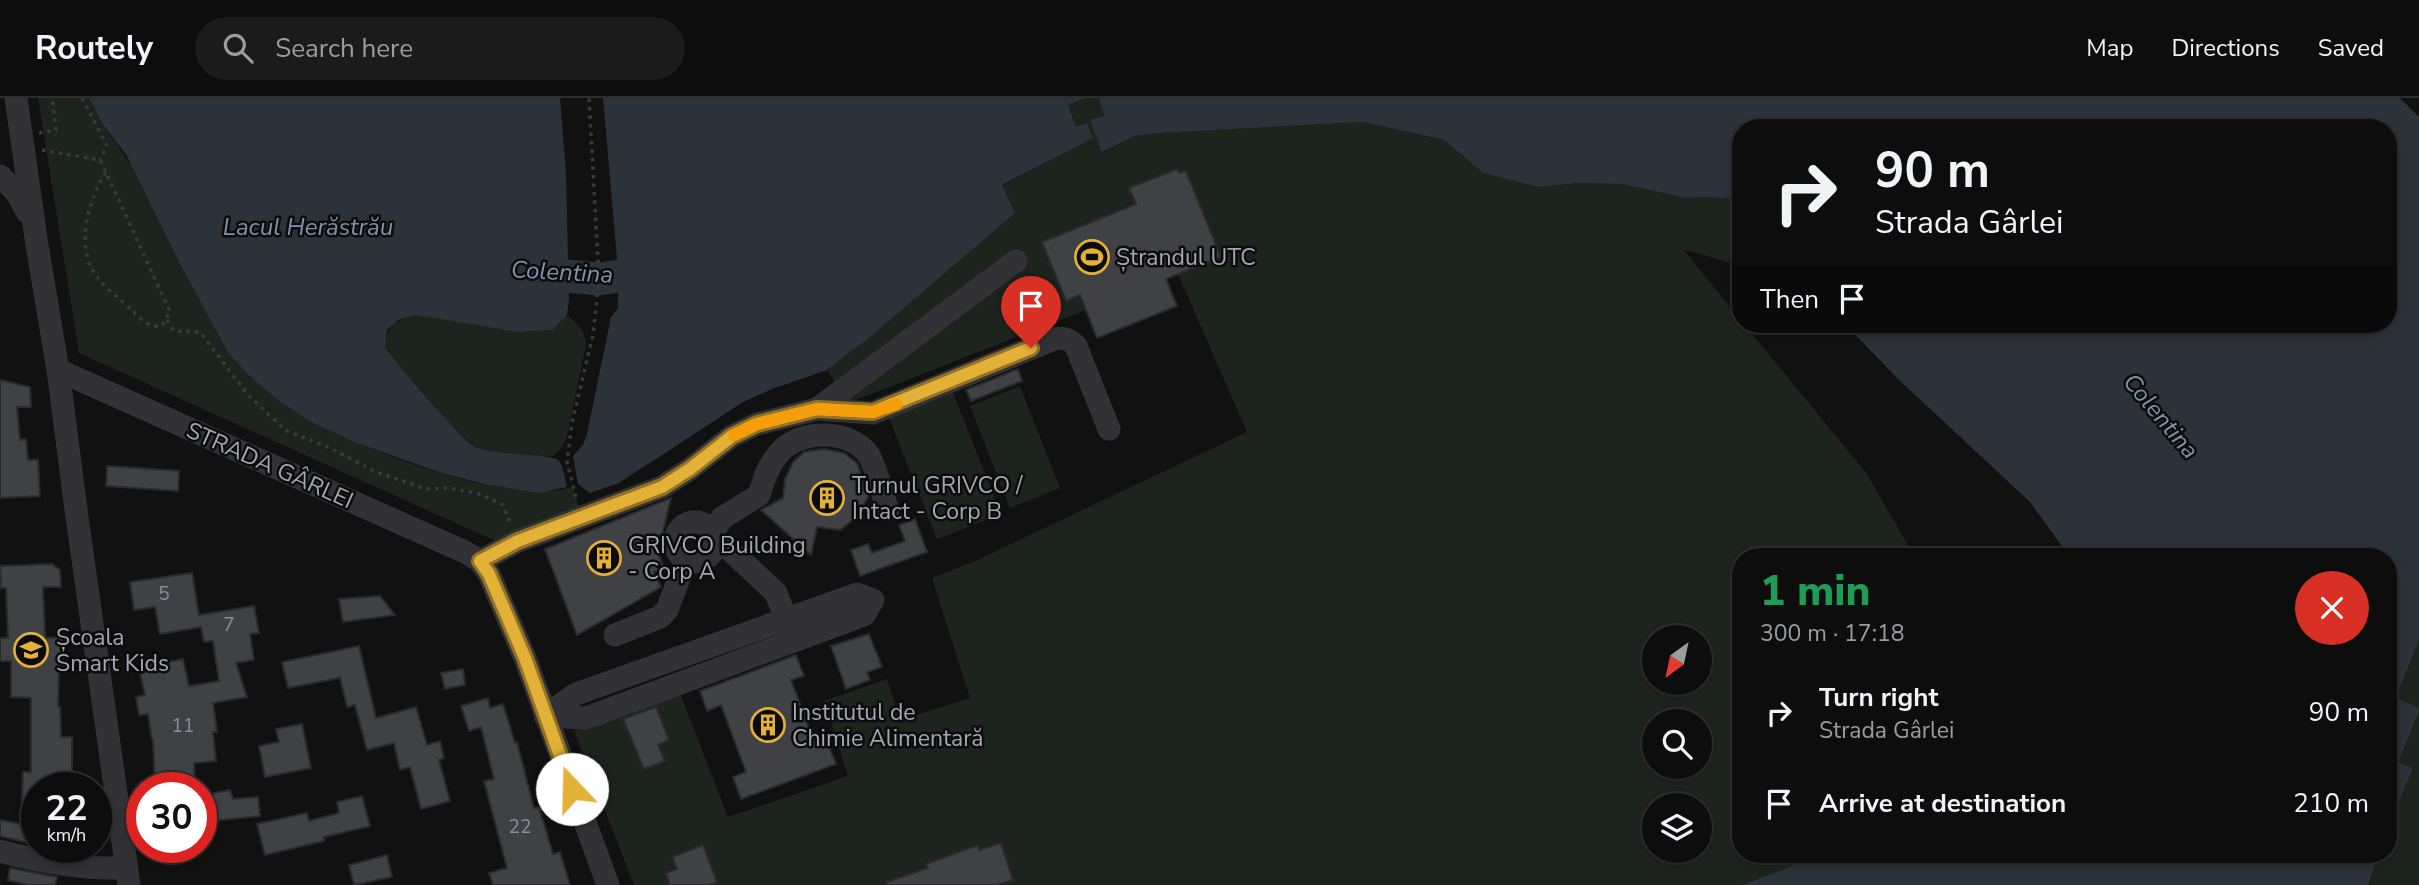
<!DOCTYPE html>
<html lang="en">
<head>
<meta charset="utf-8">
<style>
	:root { --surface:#0d0d0e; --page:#1b1b1c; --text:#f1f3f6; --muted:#9a9c9e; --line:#2d2d2e }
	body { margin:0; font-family:"Nunito Sans",sans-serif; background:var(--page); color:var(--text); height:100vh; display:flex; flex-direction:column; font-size:26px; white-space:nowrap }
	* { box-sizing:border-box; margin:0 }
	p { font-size:23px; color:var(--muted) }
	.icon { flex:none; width:38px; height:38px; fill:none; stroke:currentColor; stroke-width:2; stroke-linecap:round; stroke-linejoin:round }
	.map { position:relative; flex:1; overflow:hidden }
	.drawer { position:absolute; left:1732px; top:450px; width:665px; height:315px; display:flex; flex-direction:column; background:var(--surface); border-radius:28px; box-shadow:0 4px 10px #0003,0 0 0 2px var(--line) }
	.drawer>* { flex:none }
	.top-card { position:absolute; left:1732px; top:21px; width:665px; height:214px; border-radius:28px; box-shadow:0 4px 10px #0003,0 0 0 2px var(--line); background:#0d0d0e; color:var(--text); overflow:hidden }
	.needle { width:46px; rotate:213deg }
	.controls { position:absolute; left:1642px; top:527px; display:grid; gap:14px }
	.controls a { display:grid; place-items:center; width:70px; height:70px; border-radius:50%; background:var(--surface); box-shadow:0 4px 10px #0003,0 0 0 2px var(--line); font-size:35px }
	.speed { position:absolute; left:21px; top:674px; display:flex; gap:14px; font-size:35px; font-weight:700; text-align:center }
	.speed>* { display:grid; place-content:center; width:91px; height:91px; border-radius:50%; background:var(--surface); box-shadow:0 4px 10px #0003,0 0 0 2px var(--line); line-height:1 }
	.speed small { font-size:18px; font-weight:400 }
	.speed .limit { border:10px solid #d22; background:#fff; color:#111 }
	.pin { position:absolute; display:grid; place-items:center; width:60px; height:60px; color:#fff; margin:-72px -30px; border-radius:50% 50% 50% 0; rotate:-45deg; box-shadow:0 0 7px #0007 }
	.pin .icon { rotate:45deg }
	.me { position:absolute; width:77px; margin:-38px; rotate:339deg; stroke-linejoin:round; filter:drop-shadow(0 0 5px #0008) }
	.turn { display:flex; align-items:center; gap:24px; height:147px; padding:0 28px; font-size:32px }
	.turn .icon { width:91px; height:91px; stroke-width:2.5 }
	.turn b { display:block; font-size:49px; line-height:60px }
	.then { display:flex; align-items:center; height:66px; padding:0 28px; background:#0003; gap:14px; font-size:26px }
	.round { display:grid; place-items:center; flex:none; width:74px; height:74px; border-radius:37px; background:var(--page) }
	.overview { display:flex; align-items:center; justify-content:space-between; height:119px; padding:0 28px }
	h1 { font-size:42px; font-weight:800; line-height:52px; color:#1e9e55 }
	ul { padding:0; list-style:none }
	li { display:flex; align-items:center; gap:21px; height:91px; padding:0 28px }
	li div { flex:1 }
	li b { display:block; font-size:26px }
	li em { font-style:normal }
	header { display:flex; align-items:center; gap:42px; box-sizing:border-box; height:98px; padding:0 35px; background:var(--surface); border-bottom:2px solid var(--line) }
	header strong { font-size:33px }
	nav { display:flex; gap:38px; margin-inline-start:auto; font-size:24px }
	.search { width:490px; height:63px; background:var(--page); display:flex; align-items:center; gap:18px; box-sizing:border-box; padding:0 24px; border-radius:38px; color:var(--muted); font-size:26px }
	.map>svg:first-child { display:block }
</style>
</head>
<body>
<header>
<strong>Routely</strong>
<div class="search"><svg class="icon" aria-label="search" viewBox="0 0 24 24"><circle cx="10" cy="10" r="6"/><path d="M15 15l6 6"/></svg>Search here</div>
<nav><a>Map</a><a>Directions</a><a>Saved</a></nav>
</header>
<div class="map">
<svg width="2419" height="787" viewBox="0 0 2419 787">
	<rect width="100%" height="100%" fill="#111112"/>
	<g fill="#1d241e" fill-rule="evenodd">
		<path d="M38,0H89L101,24L313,325C384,358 473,394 552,393C559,393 566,390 573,389L582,419L500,445L79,255Z"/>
		<path d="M1085,0H1099L1104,18L1091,23L1103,54L1135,38L1159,35L1363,24L1444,42L1483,75L1538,89L1579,85L1621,86L1686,100L1704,99L1735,101L1741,109V168L1683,151L1741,223V226H1744L1867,376L1914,458H1741V756H1823L1742,787H634L574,633L679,593L728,719L848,678L824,603L887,581L900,622L970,600L932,480L975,463L1247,334L1178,176L848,305L827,272L865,243L1002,88L1092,40L1076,30L1068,7ZM1654,539H1699V584H1654ZM1654,623H1699V668H1654ZM1654,707H1699V752H1654Z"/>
		<path d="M415,217L517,234L553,232L567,217C577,226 585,231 586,246L567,339L561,350L554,358C532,358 509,359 488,354C457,345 404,275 385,249C388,226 394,223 415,217Z"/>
		<polygon points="1020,288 1060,390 1010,410 970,308"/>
		<polygon points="953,295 1001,416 937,441 889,320"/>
		<polygon points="2419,542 2419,610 2396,601"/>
		<polygon points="2419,614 2419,787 2368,787 2379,756 2389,756 2389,728 2413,670 2398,664"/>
	</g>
	<g fill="#2b3239">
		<path d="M89,0H560L566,75L569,202L567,217L553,232L517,234L415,217L398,222L387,232L385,249C403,274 423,296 444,319C454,329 463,342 476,349C492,358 554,355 559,363C564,370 565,382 567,389L539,395L489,387L441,375L357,345L313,325L279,303L252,280L229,256L180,166L127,58L101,24Z"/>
		<polygon points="603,0 1085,0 1068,7 1076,29 1087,25 1093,40 1002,87 1015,115 865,243 827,272 772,291 743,304 619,385 590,395 578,386 573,358 583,347 587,336 611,219 618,210 618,193 614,191 614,174 618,172"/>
		<polygon points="1099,0 2400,0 2419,19 2419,542 2396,600 2419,610 2419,614 2398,664 2413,670 2389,728 2389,458 2069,458 2030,404 1897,280 1845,226 2389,226 2389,30 1741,30 1741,109 1735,101 1704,99 1686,100 1621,86 1579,85 1538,89 1483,75 1444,42 1363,24 1159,35 1135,38 1102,54 1090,22 1104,18"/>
		<polygon points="1823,756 2379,756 2368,787 1742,787"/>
	</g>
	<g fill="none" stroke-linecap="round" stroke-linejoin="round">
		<polyline stroke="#2b3239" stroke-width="33" points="524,174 599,181 658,173"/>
	</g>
	<g fill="#404145" stroke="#2b2b2e" stroke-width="2">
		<polygon points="1177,71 1179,75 1186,73 1221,159 1166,181 1177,208 1097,240 1080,197 1066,203 1042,144 1136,106 1129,90"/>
		<polygon points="1018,271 1022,283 971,303 966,292"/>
		<polygon points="0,282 30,289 31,309 17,309 20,342 26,341 28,362 38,362 40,398 0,400"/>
		<polygon points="824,351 844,355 857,365 869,397 858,418 840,432 817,429 811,457 761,412 783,400 785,382 793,364 804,354"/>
		<polygon points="107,368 179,373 178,393 106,388"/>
		<polygon points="671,400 662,437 653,443 664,470 654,474 661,489 577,537 545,451"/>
		<polygon points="915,421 927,454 860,478 851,452 868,446 872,455 905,443 899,427"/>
		<polygon points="52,466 60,472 61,489 43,489 45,540 63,539 63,569 59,569 58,609 60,609 61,639 72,639 72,690 37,690 37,747 0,738 0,722 21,726 23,674 31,674 31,600 11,599 11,563 0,563 0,540 8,540 6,490 1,490 0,468"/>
		<polygon points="192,475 199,517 254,508 259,535 250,536 254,562 236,565 247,599 213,605 217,634 213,634 216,663 194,665 195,688 155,689 153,642 152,642 148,616 139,617 136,599 145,597 139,570 183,561 189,588 219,583 213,543 204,544 201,529 160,536 155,509 134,512 130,484"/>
		<polygon points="380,498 395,517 343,524 339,501"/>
		<polygon points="869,536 882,569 867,574 870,582 846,591 831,548"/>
		<polygon points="359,548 376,620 416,609 427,647 440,643 444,660 439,662 450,703 421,711 410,669 400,672 394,645 367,652 355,607 347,609 340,580 288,590 282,564"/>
		<polygon points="796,557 804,578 791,582 815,645 826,641 836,666 741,701 733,679 746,674 721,607 707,613 700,593"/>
		<polygon points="463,571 465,587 445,591 441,575"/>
		<polygon points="488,600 490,610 503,606 515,645 517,644 534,710 539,709 553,756 560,754 570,787 493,787 489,775 507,770 484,683 494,681 481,629 469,633 461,608"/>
		<polygon points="656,609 669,642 658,647 665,663 644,671 623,621"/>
		<polygon points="302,626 311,670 265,679 259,648 279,644 276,631"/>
		<polygon points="230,692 233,701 258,699 260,718 201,724 201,698"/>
		<polygon points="362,698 370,728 324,739 324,743 265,757 257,726 307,715 309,723 339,715 337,704"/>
		<polygon points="1001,745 1013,782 998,787 887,787 886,784 928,770 926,766 978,747 979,752"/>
		<polygon points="703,747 717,784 709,787 670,787 666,775 677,771 672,759"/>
		<polygon points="387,757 392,779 354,787 349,767"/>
		<polygon points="10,770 57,779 55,787 28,787 8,782"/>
	</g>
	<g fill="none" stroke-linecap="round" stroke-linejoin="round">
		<g stroke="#38393d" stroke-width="3.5" stroke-dasharray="3.5 5" stroke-linecap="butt">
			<polyline points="82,0 107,48 100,62"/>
			<polyline points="39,35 56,32 52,0"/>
			<path d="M42,52L100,62L106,74L170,214L162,228C146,230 137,217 126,207C113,195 97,184 90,167C78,138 90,99 106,74"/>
			<polyline points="167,222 174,233 200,234 248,297 285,332 330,350 376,374 426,391 448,390 477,395 503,407 510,425"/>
			<polyline points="576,399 567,364 572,325 593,237 599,181 589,0"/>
		</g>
		<g stroke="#323236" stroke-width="23">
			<polyline points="16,0 37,147 58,272 77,419 129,787"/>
			<polyline points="0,78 17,95 27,114"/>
			<polyline points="58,272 465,454 480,463 489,476 525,560 608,787"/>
			<polyline points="817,311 1016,163"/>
			<circle cx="695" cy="444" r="20"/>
			<path d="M713,434L722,420L759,397C764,381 768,367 780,354C800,331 849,331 868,356C875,365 883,399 888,412"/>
			<polyline points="715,444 727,449 776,495 791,534"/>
			<path d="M480,463L518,443L662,389L690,371L732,338L757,326L817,311L873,315L1054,241C1064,239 1070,241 1076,248L1109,331"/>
			<polygon points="857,496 873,502 864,517 586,620 545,618 576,596"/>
			<polyline points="615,537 660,519 667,512 686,462"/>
			<path d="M0,753C40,764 84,771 126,770"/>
		</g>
	</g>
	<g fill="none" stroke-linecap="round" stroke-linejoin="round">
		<g stroke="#947224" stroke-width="18">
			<polyline id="route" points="572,691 525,560 489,476 480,463 518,443 662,389 690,371 732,338 757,326 817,311 873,314 1031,250"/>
		</g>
		<use href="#route" stroke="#e3b038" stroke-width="12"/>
		<polyline stroke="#f59e0b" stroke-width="12" points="734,337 757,326 817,311 873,314 897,306"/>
	</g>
	<defs>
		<g id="stadium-ring" transform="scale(1.75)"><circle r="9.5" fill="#0c0c0d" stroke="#e3b038" stroke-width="1.5"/><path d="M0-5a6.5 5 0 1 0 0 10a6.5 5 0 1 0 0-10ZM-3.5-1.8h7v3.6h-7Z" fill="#e3b038"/></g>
		<g id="building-ring" transform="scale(1.75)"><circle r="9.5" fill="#0c0c0d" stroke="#e3b038" stroke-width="1.5"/><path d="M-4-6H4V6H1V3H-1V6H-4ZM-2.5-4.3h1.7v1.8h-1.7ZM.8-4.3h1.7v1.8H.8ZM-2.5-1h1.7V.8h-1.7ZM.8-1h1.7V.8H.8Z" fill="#e3b038"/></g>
		<g id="school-ring" transform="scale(1.75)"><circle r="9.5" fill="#0c0c0d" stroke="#e3b038" stroke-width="1.5"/><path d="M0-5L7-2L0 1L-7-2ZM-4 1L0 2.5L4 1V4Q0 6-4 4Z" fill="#e3b038"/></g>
	</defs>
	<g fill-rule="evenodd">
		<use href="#stadium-ring" x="1092" y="159"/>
		<use href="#building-ring" x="827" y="400"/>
		<use href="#building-ring" x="604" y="460"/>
		<use href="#school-ring" x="31" y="552"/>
		<use href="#building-ring" x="768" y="627"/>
	</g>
	<g text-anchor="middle" stroke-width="5" stroke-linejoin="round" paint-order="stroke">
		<g font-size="19" fill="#8a8e96">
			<text x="164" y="502">5</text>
			<text x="229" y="533">7</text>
			<text x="183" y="634">11</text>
			<text x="520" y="735">22</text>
		</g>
		<g font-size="23" fill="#a3a7b1" stroke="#0c0c0d" text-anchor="start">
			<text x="1116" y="167">Ștrandul UTC</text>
			<text x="852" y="395">Turnul GRIVCO /<tspan x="852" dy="26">Intact - Corp B</tspan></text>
			<text x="628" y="455">GRIVCO Building<tspan x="628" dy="26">- Corp A</tspan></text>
			<text x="56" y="547">Școala<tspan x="56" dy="26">Smart Kids</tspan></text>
			<text x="792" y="622">Institutul de<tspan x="792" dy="26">Chimie Alimentară</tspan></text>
		</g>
		<g font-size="23" fill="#a3a7b1" stroke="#0c0c0d">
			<text transform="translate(270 367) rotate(24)" y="8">STRADA GÂRLEI</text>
		</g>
		<g font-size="24" font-style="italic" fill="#7c93ab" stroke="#0c0c0d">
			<text x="308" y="137">Lacul Herăstrău</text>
			<text transform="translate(562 174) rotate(3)" y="8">Colentina</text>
			<text transform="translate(2161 318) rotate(50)" y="8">Colentina</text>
		</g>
	</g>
</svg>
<div class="controls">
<a><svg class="needle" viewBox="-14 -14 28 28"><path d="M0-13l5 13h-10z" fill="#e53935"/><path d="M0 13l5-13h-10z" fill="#9a9c9e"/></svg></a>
<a><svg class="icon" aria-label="search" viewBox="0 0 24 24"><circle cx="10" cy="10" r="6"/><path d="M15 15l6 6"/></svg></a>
<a><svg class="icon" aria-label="layers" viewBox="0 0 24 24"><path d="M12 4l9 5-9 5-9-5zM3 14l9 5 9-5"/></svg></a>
</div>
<div class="speed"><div>22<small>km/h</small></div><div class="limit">30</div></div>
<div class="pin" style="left:1031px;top:250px;background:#d93025"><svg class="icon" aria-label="arrive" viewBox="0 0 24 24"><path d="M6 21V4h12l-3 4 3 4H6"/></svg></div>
<svg class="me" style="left:572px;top:691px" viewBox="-20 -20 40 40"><circle r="19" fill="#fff"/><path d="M0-13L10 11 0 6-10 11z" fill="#e3b038"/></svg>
<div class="top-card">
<div class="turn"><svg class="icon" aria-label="right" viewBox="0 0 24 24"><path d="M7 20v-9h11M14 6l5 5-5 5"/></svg><div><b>90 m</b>Strada Gârlei</div></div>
<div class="then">Then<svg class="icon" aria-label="arrive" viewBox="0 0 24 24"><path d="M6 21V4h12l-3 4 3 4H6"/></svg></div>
</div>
<section class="drawer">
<div class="overview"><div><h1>1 min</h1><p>300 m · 17:18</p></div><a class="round" style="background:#d93025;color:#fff"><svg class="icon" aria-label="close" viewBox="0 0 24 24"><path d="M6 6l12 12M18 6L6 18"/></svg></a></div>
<ul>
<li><svg class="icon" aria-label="right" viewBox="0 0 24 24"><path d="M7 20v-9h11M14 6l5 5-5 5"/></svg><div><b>Turn right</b><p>Strada Gârlei</p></div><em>90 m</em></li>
<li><svg class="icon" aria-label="arrive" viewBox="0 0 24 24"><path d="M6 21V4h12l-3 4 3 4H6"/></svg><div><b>Arrive at destination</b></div><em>210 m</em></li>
</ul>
</section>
</div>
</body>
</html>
